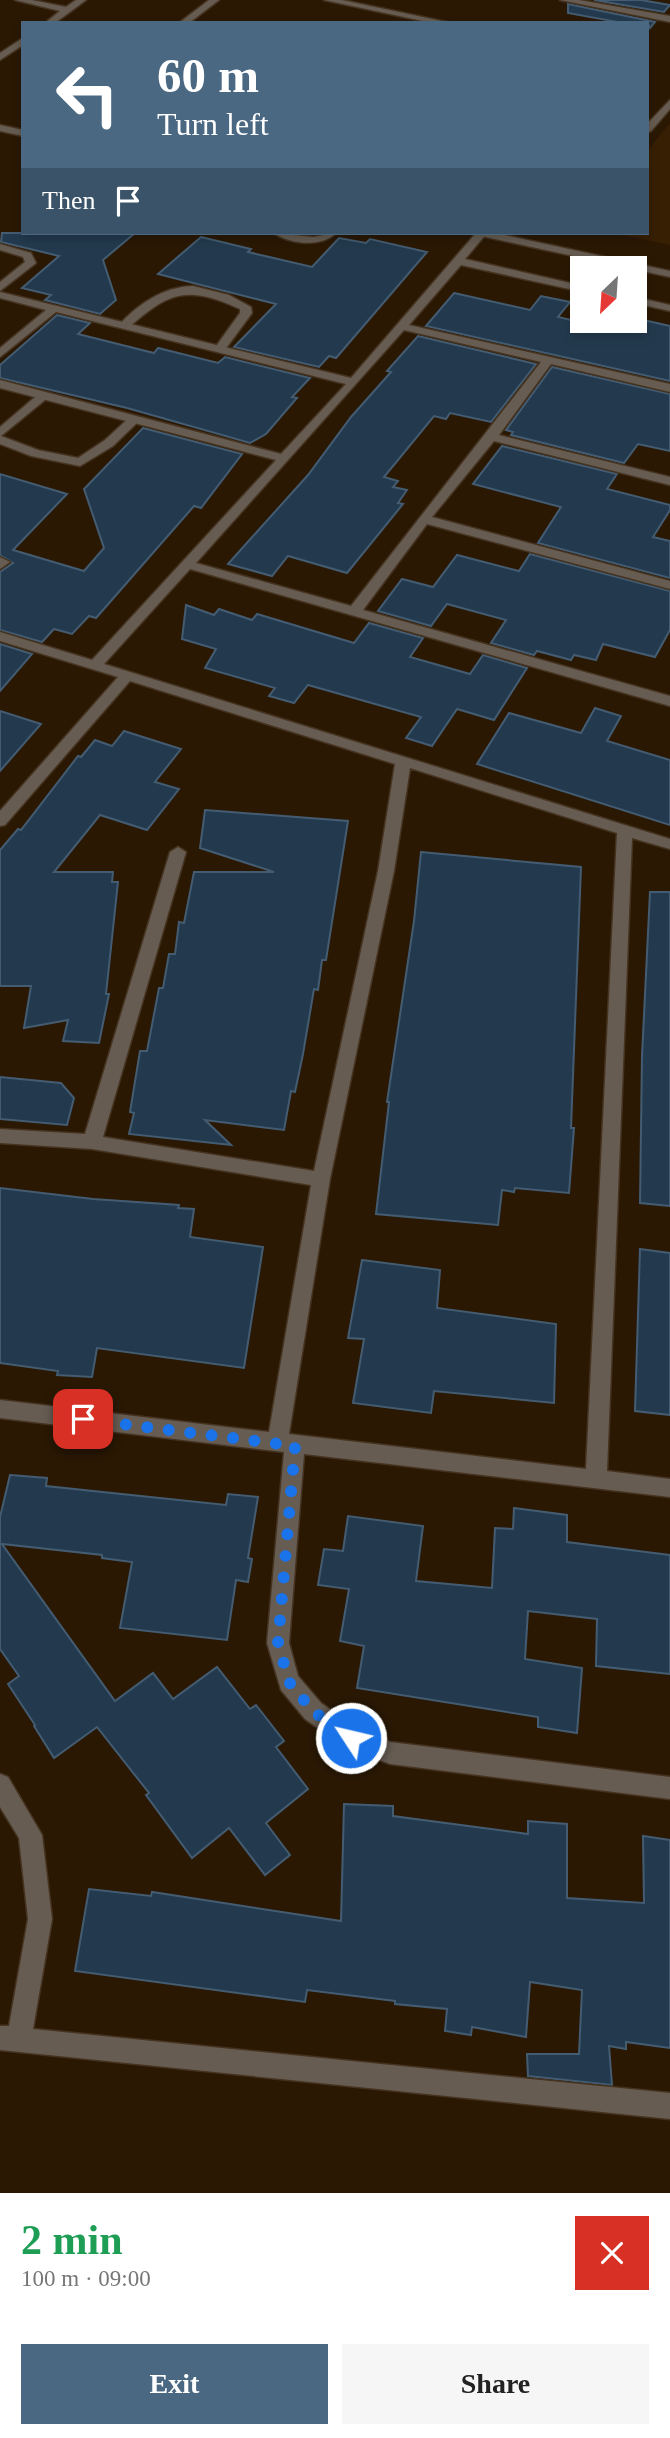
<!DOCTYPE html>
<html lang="en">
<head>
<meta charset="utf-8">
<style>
	:root { --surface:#fff; --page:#f6f6f6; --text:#222; --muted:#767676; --accent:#4a6882 }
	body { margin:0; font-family:Georgia,serif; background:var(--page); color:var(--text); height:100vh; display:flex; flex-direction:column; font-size:26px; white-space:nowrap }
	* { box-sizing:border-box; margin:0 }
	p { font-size:23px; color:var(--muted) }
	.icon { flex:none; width:38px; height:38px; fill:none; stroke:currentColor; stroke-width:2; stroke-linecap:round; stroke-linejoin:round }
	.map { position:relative; height:2193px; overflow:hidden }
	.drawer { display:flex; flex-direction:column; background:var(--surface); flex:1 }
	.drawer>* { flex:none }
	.hud { position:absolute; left:21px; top:21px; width:628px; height:214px; border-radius:0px; box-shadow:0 4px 10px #0003; background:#4a6882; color:#fff; overflow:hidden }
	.needle { width:46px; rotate:205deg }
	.controls { position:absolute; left:570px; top:256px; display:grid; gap:14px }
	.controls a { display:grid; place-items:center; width:77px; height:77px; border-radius:0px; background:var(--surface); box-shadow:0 4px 10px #0003; font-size:35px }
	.pin { position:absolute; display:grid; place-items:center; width:60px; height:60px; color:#fff; margin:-30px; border-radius:14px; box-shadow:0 4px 10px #0006 }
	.me { position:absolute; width:77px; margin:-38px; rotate:305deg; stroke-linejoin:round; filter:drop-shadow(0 0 5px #0008) }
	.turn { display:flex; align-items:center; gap:24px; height:147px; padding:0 21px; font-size:32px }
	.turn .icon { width:91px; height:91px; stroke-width:2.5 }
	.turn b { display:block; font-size:49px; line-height:60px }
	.then { display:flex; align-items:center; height:66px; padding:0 21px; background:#0003; gap:14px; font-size:26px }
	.round { display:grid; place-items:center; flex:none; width:74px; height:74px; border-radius:0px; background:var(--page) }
	.head { display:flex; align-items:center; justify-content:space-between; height:119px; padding:0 21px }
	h1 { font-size:42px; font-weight:800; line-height:52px; color:#1e9e55 }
	.cta { display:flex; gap:14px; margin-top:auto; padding:14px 21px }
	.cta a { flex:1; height:80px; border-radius:0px; background:var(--accent); color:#fff; font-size:28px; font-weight:800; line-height:80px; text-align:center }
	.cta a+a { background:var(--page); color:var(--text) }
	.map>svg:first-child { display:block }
</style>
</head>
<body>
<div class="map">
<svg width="670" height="2193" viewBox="0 0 670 2193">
	<rect width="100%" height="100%" fill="#2a1803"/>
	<polygon fill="#371f03" points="670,123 670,245 613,233 648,233 648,150"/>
	<g fill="#233a4e" stroke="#445c72" stroke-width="2">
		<polygon points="594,0 641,0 670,5 664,12"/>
		<polygon points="568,4 655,22 650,28 648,23 623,23 568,13"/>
		<polygon points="2,233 135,233 103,260 116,300 100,314 45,300 51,295 22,288 59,256 1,242"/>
		<polygon points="201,237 251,249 248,252 312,267 339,238 366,243 370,239 427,252 336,358 329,356 319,367 234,347 276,304 158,274"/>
		<polygon points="454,293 530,310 541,296 570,302 558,317 622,332 630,320 635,318 670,326 670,381 426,326"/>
		<polygon points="57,315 90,323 78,334 154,353 158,348 218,363 225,357 310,378 292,397 297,398 266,434 250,443 127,408 0,378 0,365"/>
		<polygon points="418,336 536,364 491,422 450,413 446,419 434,416 384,477 398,481 393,487 407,490 398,503 403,504 347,573 288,556 272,576 228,564 308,475 351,417 391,372 387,371"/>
		<polygon points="552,367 670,394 670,451 638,444 624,463 511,435 513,432 506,430"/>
		<polygon points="143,428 242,454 201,508 194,506 96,618 89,616 72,634 54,629 42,642 0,630 0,572 13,563 0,555 0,474 67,494 13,550 84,571 104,548 84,489"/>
		<polygon points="502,446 617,474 607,489 670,505 670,510 653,537 670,541 670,578 538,543 561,507 473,484"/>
		<polygon points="530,554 670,591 670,630 655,657 603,644 596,660 574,655 571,660 537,651 534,655 491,643 506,620 447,604 431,626 378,611 402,579 433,587 457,555 519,571"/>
		<polygon points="186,605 214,615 219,609 252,620 257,614 354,643 369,623 423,638 410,657 470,674 483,655 527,668 494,720 457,709 432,746 406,738 421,717 308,685 294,703 269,696 275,688 205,668 216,649 182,639"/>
		<polygon points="0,644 32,654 0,691"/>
		<polygon points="595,708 621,716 607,741 670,760 670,825 477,764 509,713 581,733"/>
		<polygon points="0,711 41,724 0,771"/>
		<polygon points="124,731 181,749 155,782 179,789 147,830 100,815 54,872 113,872 112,882 118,882 106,994 109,994 99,1043 63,1041 68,1020 24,1028 31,986 0,986 0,850 18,829 21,830 78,756 81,757 95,740 112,746"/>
		<polygon points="205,810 348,821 326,960 322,960 318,990 314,989 303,1054 295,1092 291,1091 284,1130 205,1120 231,1145 129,1134 134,1113 130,1112 140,1051 147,1051 159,988 163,988 169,954 175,954 179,922 184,923 194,872 274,872 200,848"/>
		<polygon points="421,852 581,867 571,1128 574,1128 569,1193 515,1188 514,1192 502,1190 498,1225 376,1214 389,1102 387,1102 414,921"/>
		<polygon points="650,892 670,892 670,1206 640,1203 642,1056"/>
		<polygon points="0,1077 61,1083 74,1098 67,1125 0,1119"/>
		<polygon points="0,1188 93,1199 179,1205 178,1208 194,1209 190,1237 263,1247 244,1368 97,1348 92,1377 57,1375 58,1371 0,1363"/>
		<polygon points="640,1249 670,1253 670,1415 635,1411"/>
		<polygon points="362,1260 440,1270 437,1308 556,1324 554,1403 434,1391 431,1413 353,1403 364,1339 348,1338"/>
		<polygon points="10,1475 47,1478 46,1486 226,1505 228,1494 258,1497 248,1558 252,1559 248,1582 236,1580 227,1640 120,1628 132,1562 102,1558 102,1555 2,1544 115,1701 153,1673 173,1699 217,1667 250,1709 256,1705 284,1741 276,1747 308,1789 266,1823 290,1855 265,1875 229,1828 192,1858 146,1795 149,1793 97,1727 54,1758 34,1726 35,1725 8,1684 19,1676 0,1649 0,1517"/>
		<polygon points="514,1508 567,1515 567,1542 670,1555 670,1674 596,1666 597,1619 528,1611 525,1659 582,1668 577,1733 538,1727 538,1717 357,1688 364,1646 340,1641 349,1589 318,1585 324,1549 343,1551 348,1516 423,1526 416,1581 492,1588 495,1528 513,1529"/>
		<polygon points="344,1804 393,1806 393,1816 528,1834 528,1821 567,1824 567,1898 644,1903 643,1836 670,1840 670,2048 626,2042 626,2049 609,2046 612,2085 528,2076 527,2054 579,2054 582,1990 530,1982 526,2037 472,2027 471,2035 445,2031 447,2009 395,2004 395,2001 307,1990 305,2002 75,1971 89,1889 151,1896 152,1892 341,1921"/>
	</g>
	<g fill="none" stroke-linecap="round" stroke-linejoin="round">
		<g stroke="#453320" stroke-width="3">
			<g id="service">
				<path d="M274,233L313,237L336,233C321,248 289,244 274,233Z"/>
				<polygon points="0,244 31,253 36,263 0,291 0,282 25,262 23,257 0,250"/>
				<path d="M193,286L229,295L251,307L252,313L224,351L214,349L240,313V309C187,285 170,291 128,328L118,326C138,304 163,287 193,286Z"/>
				<polygon points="41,392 51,395 1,436 38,450 78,458 105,440 131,416 141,419 113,446 80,466 31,456 0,444 0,427"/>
				<polygon points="0,557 10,562 0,569"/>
			</g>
		</g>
		<g stroke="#453320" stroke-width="3">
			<g id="minor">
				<polygon points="15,0 32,0 66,7 76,0 86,0 55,23 45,23 60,11"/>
				<polygon points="209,0 219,0 189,23 179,23"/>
				<polygon points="324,0 342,0 451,23 432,23"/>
				<polygon points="560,0 579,0 670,16 670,22"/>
				<polygon points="23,38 23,45 0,60 0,53"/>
				<path d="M476,233H487L465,259L583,286V292L461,265L409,325L670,384V392L551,364L499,435L670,477V485L494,441L432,517L670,581V589L427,524L363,610L670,696V706L190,569L104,664L670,839V849L632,838L607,1471L670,1479V1497L304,1454L289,1643L298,1676L321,1703L358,1729L390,1742L670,1777V1799L390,1764L343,1746L305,1719L281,1690L267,1643L284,1452L0,1418V1400L269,1432L311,1185L92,1149L0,1143V1129L85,1134L170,852L178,847L186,852L103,1137L314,1171L378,871L395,764L130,681L5,825L0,826V811L118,677L0,641V632L92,660L276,460L0,388V380L281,454L346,384L56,312L0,357V348L46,310L0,298V292L351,378ZM404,330L541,362L351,606L196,563ZM410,768L617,833L586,1469L289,1434L330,1179L394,871Z"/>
				<polygon points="635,297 670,305 670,311 635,303"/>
				<polygon points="0,1774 8,1777 42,1835 52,1919 33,2029 670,2093 670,2119 0,2050 0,2026 9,2026 28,1919 19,1838 0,1807"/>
			</g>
		</g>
		<g stroke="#453320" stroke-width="3">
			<g id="tertiary">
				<polygon points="670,100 670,109 651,131 648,132 648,123"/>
				<polygon points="0,125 23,130 23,136 0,131"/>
				<polygon points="476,233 495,233 670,271 670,277 481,236"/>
			</g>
		</g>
		<use href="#service" fill="#665c52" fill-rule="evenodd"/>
		<use href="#minor" fill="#665c52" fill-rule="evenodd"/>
		<use href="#tertiary" fill="#665c52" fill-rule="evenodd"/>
	</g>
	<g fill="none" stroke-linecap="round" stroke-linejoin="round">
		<polyline stroke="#1a73e8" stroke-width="12" stroke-dasharray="0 21.6" points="83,1419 295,1446 278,1643 289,1682 313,1711 351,1738"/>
	</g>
</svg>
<div class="controls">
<a><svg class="needle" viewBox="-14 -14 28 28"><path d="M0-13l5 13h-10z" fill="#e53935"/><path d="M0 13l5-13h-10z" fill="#767676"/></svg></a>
</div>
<div class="pin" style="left:83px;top:1419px;background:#d93025"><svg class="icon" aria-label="arrive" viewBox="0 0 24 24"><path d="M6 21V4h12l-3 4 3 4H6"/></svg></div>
<svg class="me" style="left:351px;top:1738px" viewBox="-20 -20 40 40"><circle r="17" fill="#1a73e8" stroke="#fff" stroke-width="3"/><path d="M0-11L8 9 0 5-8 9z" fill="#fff"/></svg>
<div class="hud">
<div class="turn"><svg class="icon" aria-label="left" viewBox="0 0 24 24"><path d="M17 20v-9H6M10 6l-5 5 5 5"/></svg><div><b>60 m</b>Turn left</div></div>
<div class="then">Then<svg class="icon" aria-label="arrive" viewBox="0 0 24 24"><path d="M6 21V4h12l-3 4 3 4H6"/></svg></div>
</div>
</div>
<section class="drawer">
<div class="head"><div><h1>2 min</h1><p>100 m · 09:00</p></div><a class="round" style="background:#d93025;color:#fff"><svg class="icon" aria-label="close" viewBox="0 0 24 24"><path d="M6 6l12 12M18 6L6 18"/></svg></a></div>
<div class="cta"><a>Exit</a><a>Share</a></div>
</section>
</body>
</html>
